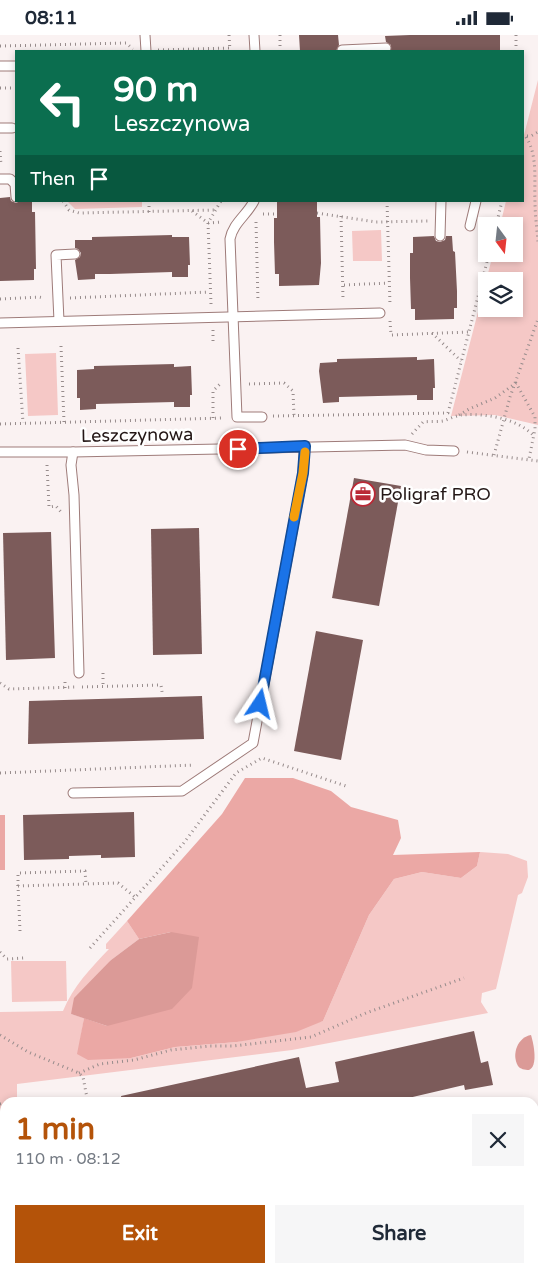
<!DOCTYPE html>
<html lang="en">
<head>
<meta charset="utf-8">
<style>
	:root { --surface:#fff; --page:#f6f6f7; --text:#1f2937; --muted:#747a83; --accent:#b45309 }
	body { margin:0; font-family:"Varela Round",sans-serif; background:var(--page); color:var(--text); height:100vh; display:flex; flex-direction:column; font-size:19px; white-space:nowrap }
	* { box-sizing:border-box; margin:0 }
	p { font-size:16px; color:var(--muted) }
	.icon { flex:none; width:28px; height:28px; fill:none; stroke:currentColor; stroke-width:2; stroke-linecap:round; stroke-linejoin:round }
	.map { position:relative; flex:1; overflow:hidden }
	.details { position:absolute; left:0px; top:1062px; width:539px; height:176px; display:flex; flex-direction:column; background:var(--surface); border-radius:15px 15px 0 0; box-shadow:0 2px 8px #0003 }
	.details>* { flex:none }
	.guide { position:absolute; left:15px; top:15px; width:509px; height:152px; border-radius:0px; box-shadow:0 2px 8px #0003; background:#0b6e4f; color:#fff; overflow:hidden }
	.needle { width:32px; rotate:165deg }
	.tools { position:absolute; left:478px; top:182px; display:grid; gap:10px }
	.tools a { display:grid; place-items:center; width:45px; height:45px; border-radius:0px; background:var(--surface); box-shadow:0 2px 8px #0003; font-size:25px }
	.pin { position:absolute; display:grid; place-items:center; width:42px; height:42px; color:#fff; margin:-21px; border:2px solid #fff; border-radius:50%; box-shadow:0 1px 5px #0007 }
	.me { position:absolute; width:55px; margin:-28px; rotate:10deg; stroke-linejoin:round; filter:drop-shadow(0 0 4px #0008) }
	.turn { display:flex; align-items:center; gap:18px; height:105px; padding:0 15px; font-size:22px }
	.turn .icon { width:65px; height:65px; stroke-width:2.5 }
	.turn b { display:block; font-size:35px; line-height:42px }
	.then { display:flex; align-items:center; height:48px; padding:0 15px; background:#0003; gap:10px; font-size:19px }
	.round { display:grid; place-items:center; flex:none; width:52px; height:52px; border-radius:0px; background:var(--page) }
	.overview { display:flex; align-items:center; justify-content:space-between; height:85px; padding:0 15px }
	h1 { font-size:30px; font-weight:700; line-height:38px; color:var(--accent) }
	.button { display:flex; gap:10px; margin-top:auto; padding:10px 15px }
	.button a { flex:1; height:58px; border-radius:0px; background:var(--accent); color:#fff; font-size:20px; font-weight:700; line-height:58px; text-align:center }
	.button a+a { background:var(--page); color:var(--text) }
	.status { display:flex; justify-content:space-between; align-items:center; height:35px; padding:0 25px; background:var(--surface); direction:ltr }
	.status svg { height:14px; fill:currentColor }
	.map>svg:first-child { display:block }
</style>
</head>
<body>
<div class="status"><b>08:11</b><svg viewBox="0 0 49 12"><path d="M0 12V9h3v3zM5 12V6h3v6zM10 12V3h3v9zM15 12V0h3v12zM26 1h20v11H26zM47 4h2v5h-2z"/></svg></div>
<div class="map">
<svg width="538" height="1238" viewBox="0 0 538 1238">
	<rect width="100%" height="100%" fill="#faf2f2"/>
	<g fill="#f5c8c6" fill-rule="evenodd">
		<path d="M538,45V390L495,380L451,381L493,219H514V191H500L506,166H522L523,104ZM514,246V274H486V246Z"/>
		<polygon points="67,166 142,166 142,172 75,174"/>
		<polygon points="381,195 382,226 353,226 352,196"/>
		<polygon points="56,318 58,380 28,381 25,319"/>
		<path d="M480,817L508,819L527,826L528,842L522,858L518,860L496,954L482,958L481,967L488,978L292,1015L17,1049V1067L5,1068V1070H3L0,1076V977L63,976C73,951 91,933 109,914H106V909L127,886L139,904L111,925L71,979L84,983L78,1019L131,1023L175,1012L237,1007L323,986L369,880L394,844L422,837L461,843L477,831Z"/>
		<polygon points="11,926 66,926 67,966 12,967"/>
	</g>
	<g fill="#eba8a5">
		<polygon points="245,743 293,743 331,756 351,772 398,785 401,803 393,820 480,817 477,831 461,843 422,837 394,844 369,880 323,986 296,997 237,1007 175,1012 131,1023 88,1025 77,1019 84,983 107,991 171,897 139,904 127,886 222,779"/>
		<rect x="0" y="780" width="5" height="55"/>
	</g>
	<g fill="#db9a97">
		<polygon points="171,897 199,902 192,953 172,974 107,991 71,979 74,963 111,925 139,904"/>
		<path d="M531,1000C534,1010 538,1031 529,1035C525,1035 520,1034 518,1031C511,1019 518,1002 531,1000Z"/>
	</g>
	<g fill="#7c5b5a">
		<polygon points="299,0 338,0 339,10 336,16 300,16"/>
		<polygon points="410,0 500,0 500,16 391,16 391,10 386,7 385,1"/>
		<polygon points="10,162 11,166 16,168 20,166 32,166 32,177 35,177 36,234 34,234 34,245 0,246 0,163"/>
		<polygon points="317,166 317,182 320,182 321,228 319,250 279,251 279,239 275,239 274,207 274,183 277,183 277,167"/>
		<polygon points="172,200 172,202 189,202 190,230 188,230 188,242 172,242 172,237 110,239 95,239 95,244 78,245 75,225 80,222 81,218 78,214 75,213 75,205 92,205 92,202"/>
		<polygon points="434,201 436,206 440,207 445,205 446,201 452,201 453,216 455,217 457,256 457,273 454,273 454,284 415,285 415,274 411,274 410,243 410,218 413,218 413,202"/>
		<polygon points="417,322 417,325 434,324 435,353 433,353 433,365 417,365 417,360 339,362 339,367 323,368 319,336 320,328 337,327 337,324"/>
		<polygon points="174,329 174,332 191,331 192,360 190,360 190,372 174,372 174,367 96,369 96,374 80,375 80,363 77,363 77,335 94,334 94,331"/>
		<polygon points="354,443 401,451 379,571 332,563"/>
		<polygon points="199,493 202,619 153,620 151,494"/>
		<polygon points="51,497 55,623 6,625 3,498"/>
		<polygon points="316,596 363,605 341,725 294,716"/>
		<polygon points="202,661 204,704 28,709 29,666"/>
		<polygon points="134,777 135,822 101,823 101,820 69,821 69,824 24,825 23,780"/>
		<polygon points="474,996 481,1028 488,1026 493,1050 465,1055 464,1050 387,1068 122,1068 121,1061 299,1022 306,1053 339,1047 335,1027"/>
	</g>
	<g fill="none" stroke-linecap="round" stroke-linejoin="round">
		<g stroke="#9e7b79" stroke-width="11">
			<g id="lane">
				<polyline points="145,0 146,16"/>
				<polyline points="254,0 255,16"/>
				<polyline points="342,15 386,13"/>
				<polyline points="0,31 16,31"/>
				<polyline points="0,93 12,93"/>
				<polyline points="0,144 10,144 15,149 16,162"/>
				<path d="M254,166C247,180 233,188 230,204L237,382H262"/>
				<polyline points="470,191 476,166"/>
				<polyline points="440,201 441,166"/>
				<polyline points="59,286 56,220 75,219"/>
				<polyline points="0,288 380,278"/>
				<polyline points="0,417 73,417 405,410 426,415 454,416"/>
				<polyline points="73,417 71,430 74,460 79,638"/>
				<polyline points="73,758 182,756 253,708 303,438 305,411"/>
				<polyline points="91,1234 92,1238"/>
				<polyline points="310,1234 310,1238"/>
			</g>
		</g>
		<g stroke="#9e7b79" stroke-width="19">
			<polyline id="street" points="0,1185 5,1184"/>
		</g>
		<g stroke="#978c8c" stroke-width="3" stroke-dasharray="1 4" stroke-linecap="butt">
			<polyline points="229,0 230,16"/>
			<polyline points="280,0 280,16"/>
			<polyline points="0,11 126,8 133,14"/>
			<polyline points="158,15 230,13"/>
			<polyline points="516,16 516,0"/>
			<polyline points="0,53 16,53"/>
			<polyline points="522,75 526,76"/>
			<polyline points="522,101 531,101 538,97"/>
			<path d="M526,102C538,120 534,146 535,167C535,180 537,194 538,207"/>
			<polyline points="0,116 1,130"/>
			<polyline points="63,166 69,175 79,178 215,175"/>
			<polyline points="149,166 149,177"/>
			<polyline points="387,166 390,270"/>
			<polyline points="192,176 208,188 222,187"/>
			<polyline points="317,178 376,187 428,186"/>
			<polyline points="263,179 277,179"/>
			<polyline points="341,181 343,264"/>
			<polyline points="256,187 258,267"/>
			<polyline points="496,191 502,166"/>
			<polyline points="344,250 389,248"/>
			<polyline points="70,263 209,257"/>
			<polyline points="0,264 39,262 44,263"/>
			<polyline points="211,269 208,188 221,166"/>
			<polyline points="390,286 391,300 469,297"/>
			<polyline points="213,295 213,307"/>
			<polyline points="432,298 461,326"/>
			<polyline points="61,311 64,387"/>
			<polyline points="18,313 23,388"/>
			<polyline points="249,349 284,348 293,356 294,381"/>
			<polyline points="459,380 469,374 495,363 516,348 535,382 535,394 529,424"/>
			<polyline points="273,381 448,378 489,219"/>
			<polyline points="213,383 213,356 221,348"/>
			<polyline points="0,389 224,383"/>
			<path d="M412,399L423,387C430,386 437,387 443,386C449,384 455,381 461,380C485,378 517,383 534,401"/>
			<polyline points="467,417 538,426"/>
			<polyline points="494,420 510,362 538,284"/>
			<polyline points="47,430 49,472 56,471 61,477"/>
			<polyline points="103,638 103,652"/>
			<polyline points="0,648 9,654 76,652"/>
			<polyline points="82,652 161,650 162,657"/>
			<polyline points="65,653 65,643"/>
			<polyline points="0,738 194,730"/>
			<polyline points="18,851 18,838 85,836 86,849"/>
			<polyline points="20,896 18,851 118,848 135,862"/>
			<polyline points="90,913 183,809 236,738 262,723 349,752"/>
			<polyline points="0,917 7,924 24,923"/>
			<polyline points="0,1000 28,1017 79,1038 83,1042 88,1068"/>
			<polyline points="79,1038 100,1029 134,1025 171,1015 210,1011 233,1011 311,1002 366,978 464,943"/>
			<polyline points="24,1068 72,1065 75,1068"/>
			<polyline points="0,1069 5,1068"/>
			<polyline points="459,1234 460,1238"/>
			<polyline points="336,1238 348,1234"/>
		</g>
		<use href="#lane" stroke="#fff" stroke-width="9"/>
		<use href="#street" stroke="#fff" stroke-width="18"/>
	</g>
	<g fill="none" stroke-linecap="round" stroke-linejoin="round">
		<g stroke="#114b97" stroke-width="12">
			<polyline id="route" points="238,414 305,411 303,438 260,669"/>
		</g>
		<use href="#route" stroke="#1a73e8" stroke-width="9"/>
		<polyline stroke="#f59e0b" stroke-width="9" points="294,482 303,438 305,417"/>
	</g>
	<defs>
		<g id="office-ring" transform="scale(1.25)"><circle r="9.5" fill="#fff" stroke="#ba2936" stroke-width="1.5"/><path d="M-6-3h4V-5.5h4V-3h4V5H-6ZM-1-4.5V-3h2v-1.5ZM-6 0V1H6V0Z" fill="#ba2936"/></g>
	</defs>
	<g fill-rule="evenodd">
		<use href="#office-ring" x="363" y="459"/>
	</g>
	<g text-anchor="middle" stroke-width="5" stroke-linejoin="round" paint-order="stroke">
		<g font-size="18" fill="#241716" stroke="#fff">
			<text transform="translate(137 400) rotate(-1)" y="6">Leszczynowa</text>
		</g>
		<g font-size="18" fill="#241716" stroke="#fff" text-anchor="start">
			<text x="380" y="465">Poligraf PRO</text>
		</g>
	</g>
</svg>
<div class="tools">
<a><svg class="needle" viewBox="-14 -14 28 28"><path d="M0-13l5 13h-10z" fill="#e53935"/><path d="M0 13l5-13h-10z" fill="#747a83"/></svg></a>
<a><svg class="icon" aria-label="layers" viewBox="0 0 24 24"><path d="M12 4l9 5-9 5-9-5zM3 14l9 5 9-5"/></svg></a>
</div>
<div class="pin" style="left:238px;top:414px;background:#d93025"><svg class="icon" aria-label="arrive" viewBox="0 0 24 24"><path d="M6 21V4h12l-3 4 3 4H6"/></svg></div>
<svg class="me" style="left:260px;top:669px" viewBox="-20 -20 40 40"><path d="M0-17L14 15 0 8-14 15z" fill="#1a73e8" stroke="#fff" stroke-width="4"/></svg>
<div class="guide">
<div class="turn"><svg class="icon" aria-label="left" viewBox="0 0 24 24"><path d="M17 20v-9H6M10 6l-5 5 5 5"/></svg><div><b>90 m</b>Leszczynowa</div></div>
<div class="then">Then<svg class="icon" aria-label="arrive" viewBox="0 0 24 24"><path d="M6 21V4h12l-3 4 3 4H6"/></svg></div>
</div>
<section class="details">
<div class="overview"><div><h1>1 min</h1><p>110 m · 08:12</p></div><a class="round"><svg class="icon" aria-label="close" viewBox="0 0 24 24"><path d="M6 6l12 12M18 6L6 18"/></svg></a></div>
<div class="button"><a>Exit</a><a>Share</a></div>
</section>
</div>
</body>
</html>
